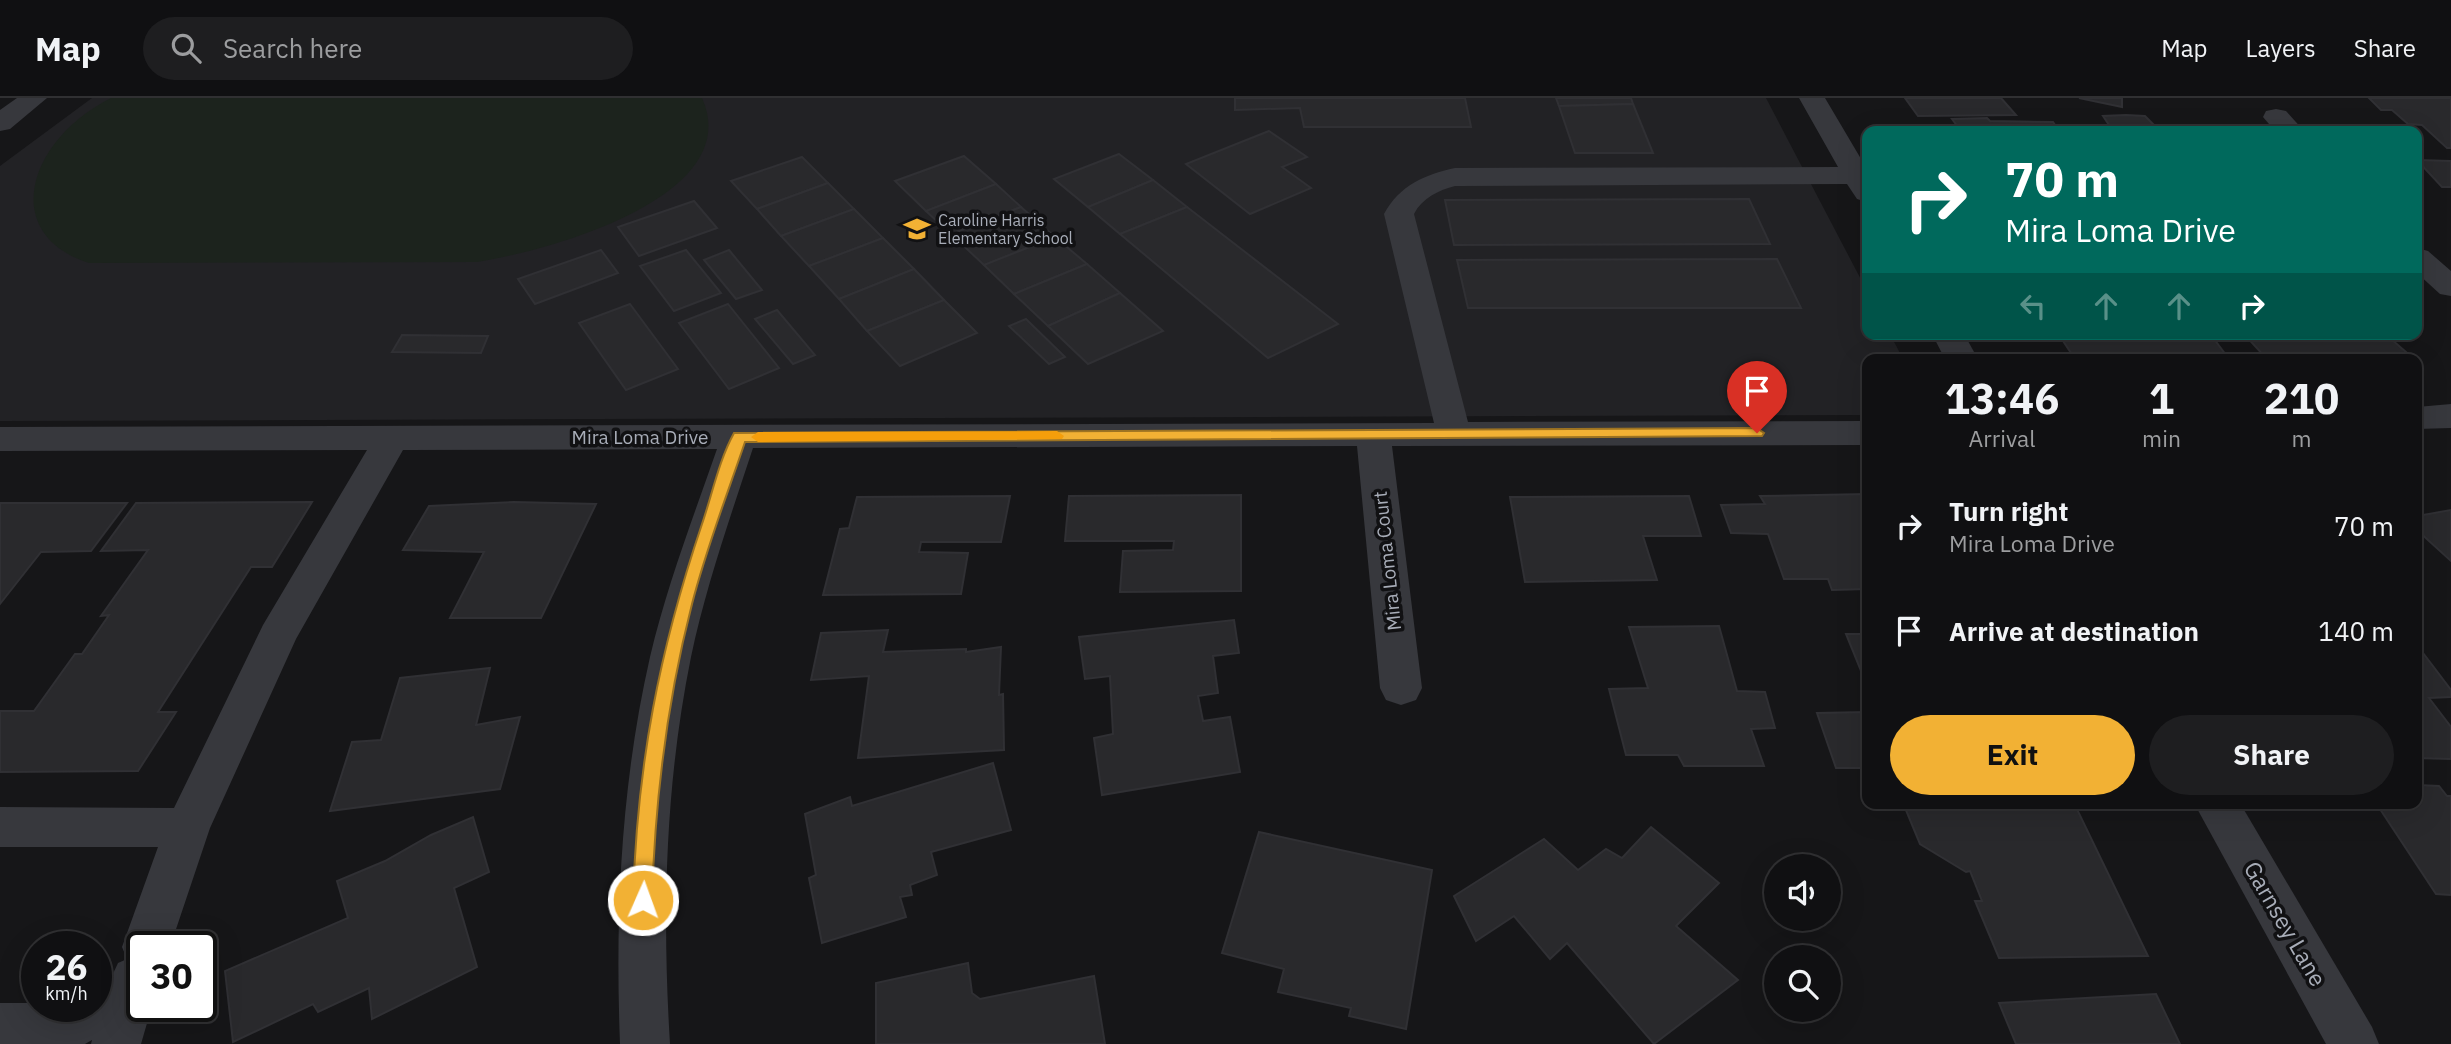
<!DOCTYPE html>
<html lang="en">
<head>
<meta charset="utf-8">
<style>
	:root { --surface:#101012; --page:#1e1e20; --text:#f1f3f6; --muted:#9c9d9f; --line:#303032; --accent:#f2b134 }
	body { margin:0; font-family:"IBM Plex Sans",sans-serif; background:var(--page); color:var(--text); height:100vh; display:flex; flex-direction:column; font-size:26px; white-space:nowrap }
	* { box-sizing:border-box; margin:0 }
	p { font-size:23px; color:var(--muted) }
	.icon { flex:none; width:38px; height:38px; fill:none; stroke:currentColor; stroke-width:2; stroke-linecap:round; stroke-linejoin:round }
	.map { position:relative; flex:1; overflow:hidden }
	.side { position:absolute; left:1862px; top:256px; width:560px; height:455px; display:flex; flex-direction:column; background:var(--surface); border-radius:14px; box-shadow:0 7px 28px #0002,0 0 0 2px var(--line) }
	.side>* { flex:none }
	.top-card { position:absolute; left:1862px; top:28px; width:560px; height:214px; border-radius:14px; box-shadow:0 7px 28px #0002,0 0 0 2px var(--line); background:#00695c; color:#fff; overflow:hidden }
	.controls { position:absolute; left:1764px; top:756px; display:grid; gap:14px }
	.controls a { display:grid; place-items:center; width:77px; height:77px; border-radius:50%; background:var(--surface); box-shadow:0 7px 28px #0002,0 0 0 2px var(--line); font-size:35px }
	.speed { position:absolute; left:21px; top:833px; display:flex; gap:14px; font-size:35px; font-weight:700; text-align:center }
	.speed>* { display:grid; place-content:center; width:91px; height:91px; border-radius:50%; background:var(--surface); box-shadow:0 7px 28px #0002,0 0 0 2px var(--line); line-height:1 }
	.speed small { font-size:18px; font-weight:400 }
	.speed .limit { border:4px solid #111; border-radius:10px; background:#fff; color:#111 }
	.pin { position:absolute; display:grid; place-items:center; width:60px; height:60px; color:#fff; margin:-72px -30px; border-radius:50% 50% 50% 0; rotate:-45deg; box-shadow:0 0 7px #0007 }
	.pin .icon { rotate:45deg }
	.me { position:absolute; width:77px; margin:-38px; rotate:2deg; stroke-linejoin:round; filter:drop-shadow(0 0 5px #0008) }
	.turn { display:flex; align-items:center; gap:24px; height:147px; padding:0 28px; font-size:32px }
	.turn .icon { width:91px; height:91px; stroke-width:2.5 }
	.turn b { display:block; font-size:49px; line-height:60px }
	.lanes { display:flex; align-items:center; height:66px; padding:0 28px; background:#0003; justify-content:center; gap:35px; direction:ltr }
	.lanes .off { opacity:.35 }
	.eta { display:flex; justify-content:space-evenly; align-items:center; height:119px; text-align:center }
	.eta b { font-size:42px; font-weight:800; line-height:49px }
	.action { display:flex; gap:14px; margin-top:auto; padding:14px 28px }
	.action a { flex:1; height:80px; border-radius:42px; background:var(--accent); color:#111; font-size:28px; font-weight:800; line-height:80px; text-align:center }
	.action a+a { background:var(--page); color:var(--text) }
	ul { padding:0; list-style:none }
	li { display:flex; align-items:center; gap:21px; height:105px; padding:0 28px }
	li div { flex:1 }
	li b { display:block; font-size:26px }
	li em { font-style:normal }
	header { display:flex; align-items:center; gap:42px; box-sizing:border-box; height:98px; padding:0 35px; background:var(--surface); border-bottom:2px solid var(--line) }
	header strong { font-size:33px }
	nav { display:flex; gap:38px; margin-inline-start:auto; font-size:24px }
	.search { width:490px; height:63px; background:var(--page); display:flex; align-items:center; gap:18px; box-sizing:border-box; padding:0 24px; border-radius:38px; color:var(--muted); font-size:26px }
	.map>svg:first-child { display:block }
</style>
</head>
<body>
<header>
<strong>Map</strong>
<div class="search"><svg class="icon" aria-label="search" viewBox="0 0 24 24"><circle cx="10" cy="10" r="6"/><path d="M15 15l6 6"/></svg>Search here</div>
<nav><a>Map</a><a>Layers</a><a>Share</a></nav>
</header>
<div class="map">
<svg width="2451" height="946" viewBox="0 0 2451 946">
	<rect width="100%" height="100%" fill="#161618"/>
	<polygon fill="#222225" points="92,0 1766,0 1867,193 1867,236 1890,236 1903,261 1867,261 1867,317 0,323 0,68"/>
	<path fill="#1c231d" d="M111,0H702C747,100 543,154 477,164L89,165C0,137 26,43 111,0Z"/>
	<g fill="#29292c" stroke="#303034" stroke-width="2">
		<polygon points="1235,0 1465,0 1471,29 1304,29 1300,10 1235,12"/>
		<polygon points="1556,0 1631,0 1633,6 1559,8"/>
		<polygon points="1905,0 2001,0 2016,17 1918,18"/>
		<polygon points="2079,0 2122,0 2122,9"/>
		<polygon points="2369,0 2451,0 2451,50 2447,50 2422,27 2408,26 2392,12 2381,12"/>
		<polygon points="1633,6 1653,55 1575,55 1559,8"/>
		<polygon points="2126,17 2145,18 2160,33 2113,33 2103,18"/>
		<polygon points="1987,20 1990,23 2053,24 2059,33 1961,33 1952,21"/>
		<polygon points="1269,33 1307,59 1282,69 1311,90 1250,116 1186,66"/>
		<polygon points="1119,56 1153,82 1088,109 1054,81"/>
		<polygon points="964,58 996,86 926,113 895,83"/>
		<polygon points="802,59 828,85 757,111 731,83"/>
		<polygon points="2417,62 2451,63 2451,89 2442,89"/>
		<polygon points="1153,82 1187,109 1120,136 1088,109"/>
		<polygon points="828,85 854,111 781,138 757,111"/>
		<polygon points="996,86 1021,109 951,136 926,113"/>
		<polygon points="1749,101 1770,146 1454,147 1445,102"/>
		<polygon points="694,103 717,130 639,158 618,129"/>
		<polygon points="1021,109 1055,139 984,167 951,136"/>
		<polygon points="1187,109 1338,226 1268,260 1120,136"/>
		<polygon points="854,111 883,140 809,168 781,138"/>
		<polygon points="1055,139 1087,166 1014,196 984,167"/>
		<polygon points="883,140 914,171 839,201 809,168"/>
		<polygon points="601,152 618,175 535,206 518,181"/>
		<polygon points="686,152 721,195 674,213 640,168"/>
		<polygon points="729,152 762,192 736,201 704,162"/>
		<polygon points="1777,161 1801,210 1468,210 1457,162"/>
		<polygon points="1087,166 1120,195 1048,228 1014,196"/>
		<polygon points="914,171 944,202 867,233 839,201"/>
		<polygon points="1120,195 1163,233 1088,266 1048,228"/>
		<polygon points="944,202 977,235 900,268 867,233"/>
		<polygon points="630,206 678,271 626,292 579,225"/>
		<polygon points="728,206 779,270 729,291 679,225"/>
		<polygon points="777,212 815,257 793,266 755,221"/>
		<polygon points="1026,221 1065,259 1049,266 1009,228"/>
		<polygon points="2085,236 2140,236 2143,240 2214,241 2229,261 2075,261 2059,237"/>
		<polygon points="2244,236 2403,236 2407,239 2391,241 2414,261 2338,261 2331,255 2265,259"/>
		<polygon points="402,237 488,238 481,255 392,254"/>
		<polygon points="1867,396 1867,491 1832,492 1828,481 1784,481 1768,436 1731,435 1721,407 1765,406 1760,398"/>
		<polygon points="1241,397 1241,493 1120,494 1123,453 1173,452 1174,443 1065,443 1069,398"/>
		<polygon points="1010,398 1001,444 921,444 919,454 968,455 961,496 823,497 840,431 849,430 857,399"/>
		<polygon points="1689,398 1701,438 1643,438 1657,482 1525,484 1510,399"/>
		<polygon points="312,404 272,469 251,469 158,614 176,614 138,673 0,674 0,613 34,613 75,556 82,556 109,517 101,518 148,452 101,453 136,405"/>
		<polygon points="514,404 596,406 541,520 450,520 484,454 403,452 429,408"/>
		<polygon points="0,405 127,405 91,453 41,454 0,506"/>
		<polygon points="2451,412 2451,463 2417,432 2417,418"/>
		<polygon points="1234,522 1239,555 1213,558 1218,595 1198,598 1203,623 1230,619 1240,674 1102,697 1094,640 1113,636 1110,578 1085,581 1079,539"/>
		<polygon points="1719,528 1737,593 1765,594 1775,630 1751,631 1764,668 1684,668 1678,657 1626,657 1609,591 1648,590 1629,529"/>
		<polygon points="888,532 883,554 966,551 966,554 1001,549 999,597 1003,596 1004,652 858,660 869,578 811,582 821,535"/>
		<polygon points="1846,536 1867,536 1867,596 1862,584 1866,585"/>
		<polygon points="2417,547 2451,592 2451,599 2429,600 2451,629 2451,661 2417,660"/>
		<polygon points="490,570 476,627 520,619 500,691 330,713 352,644 381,642 400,580"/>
		<polygon points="1867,614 1867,670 1836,670 1817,615"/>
		<polygon points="993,665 1011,732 931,754 937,777 910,787 912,797 900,799 906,819 822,845 809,780 816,777 805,716 850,699 852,708"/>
		<polygon points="2417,687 2439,688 2447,698 2451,698 2451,797 2436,796 2376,705 2417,705"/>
		<polygon points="1903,705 2074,705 2148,858 1999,860 1975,803 1982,803 1970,773 1966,774 1920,746"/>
		<polygon points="473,719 489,774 454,790 477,869 372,921 369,890 318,914 313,906 233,944 225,873 348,820 337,783 385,763 431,737"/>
		<polygon points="1651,729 1719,785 1676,828 1738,882 1654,946 1567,845 1550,861 1514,818 1476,843 1454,798 1544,741 1578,772 1606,751 1622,760"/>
		<polygon points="1259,734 1432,772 1406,931 1349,918 1351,910 1278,894 1284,871 1222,855"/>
		<polygon points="968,865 972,895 980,901 1094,878 1105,946 876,946 876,885"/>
		<polygon points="2156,896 2180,946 2016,946 1999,905"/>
	</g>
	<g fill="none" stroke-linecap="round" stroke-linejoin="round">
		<g fill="#37383d" fill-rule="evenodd">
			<polygon points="17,0 47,0 10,31 0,33 0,12"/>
			<path d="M1799,0H1825L1867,71V104L1857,101L1847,86L1455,88C1439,92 1422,100 1414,116L1468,324L1867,323V347L1392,348L1422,590L1416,602L1401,607L1386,602L1380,590L1357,348L753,350C730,420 706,488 691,559C665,687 662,816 670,946H620C615,816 621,686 650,559C667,487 693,420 717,351L403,352L296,541L210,730L170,849H142V908H152L141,946H91L92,942L85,946H0V905H37V908H96V888L111,880L118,865L127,861L122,849L158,749H0V709L174,710L263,527L367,352L0,353V329L1434,325L1384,116C1400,87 1424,77 1455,70L1838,69Z"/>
			<polygon points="2276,11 2286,13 2304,33 2275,33 2263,19 2266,13"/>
			<polygon points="2417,150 2428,153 2451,173 2451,198 2440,196 2417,175"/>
			<polygon points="1932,236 1964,236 1978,261 1945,261"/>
			<polygon points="2451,306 2451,330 2417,331 2417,309"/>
			<polygon points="2194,705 2240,705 2372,929 2379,946 2326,946"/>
		</g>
	</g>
	<path fill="#f2b134" stroke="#9d7322" stroke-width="2" d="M1757,330L1764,335L1762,338L745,344C727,397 706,451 692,506C667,603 655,701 652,802L649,808L643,810L636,808L633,802C637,667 659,553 702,426C712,397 719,362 734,335Z"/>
	<polygon fill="#f59e0b" points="1057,333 1064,338 1062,341 758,344 751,339 758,334"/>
	<defs>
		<g id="school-bare" transform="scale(2.1)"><path d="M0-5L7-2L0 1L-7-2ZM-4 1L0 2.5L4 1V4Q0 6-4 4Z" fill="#f2b134" stroke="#111113" stroke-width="2.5" paint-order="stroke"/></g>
	</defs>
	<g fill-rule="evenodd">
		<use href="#school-bare" x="917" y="131"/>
	</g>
	<g text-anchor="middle" stroke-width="7" stroke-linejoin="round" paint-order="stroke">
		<g font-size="16" fill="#a8adb8" stroke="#111113" text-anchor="start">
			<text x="938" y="128">Caroline Harris<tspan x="938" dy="18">Elementary School</tspan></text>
		</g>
		<g font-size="19" fill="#a8adb8" stroke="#111113">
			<text x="640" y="346">Mira Loma Drive</text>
			<text transform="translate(1387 463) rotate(-96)" y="7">Mira Loma Court</text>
		</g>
		<g font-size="23" fill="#a8adb8" stroke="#111113">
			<text transform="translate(2285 826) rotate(60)" y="8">Garnsey Lane</text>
		</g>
	</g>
</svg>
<div class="controls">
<a><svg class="icon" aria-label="sound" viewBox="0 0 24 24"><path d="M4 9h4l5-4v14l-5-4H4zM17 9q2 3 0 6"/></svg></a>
<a><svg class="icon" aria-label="search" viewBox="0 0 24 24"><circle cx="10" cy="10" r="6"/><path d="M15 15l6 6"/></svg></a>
</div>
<div class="speed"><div>26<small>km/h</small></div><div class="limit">30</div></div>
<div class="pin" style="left:1757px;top:335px;background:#d93025"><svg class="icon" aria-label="arrive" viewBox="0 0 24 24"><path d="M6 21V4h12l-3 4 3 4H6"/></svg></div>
<svg class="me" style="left:643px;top:802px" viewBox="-20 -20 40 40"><circle r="17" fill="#f2b134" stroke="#fff" stroke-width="3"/><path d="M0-11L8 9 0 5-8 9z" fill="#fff"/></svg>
<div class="top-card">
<div class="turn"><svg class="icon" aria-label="right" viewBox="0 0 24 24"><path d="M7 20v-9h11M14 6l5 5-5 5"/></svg><div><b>70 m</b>Mira Loma Drive</div></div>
<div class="lanes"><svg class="icon off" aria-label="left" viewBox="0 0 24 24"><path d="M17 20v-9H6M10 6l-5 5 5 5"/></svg><svg class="icon off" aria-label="ahead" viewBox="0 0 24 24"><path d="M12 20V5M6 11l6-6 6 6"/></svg><svg class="icon off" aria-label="ahead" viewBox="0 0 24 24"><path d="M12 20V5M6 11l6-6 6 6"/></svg><svg class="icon" aria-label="right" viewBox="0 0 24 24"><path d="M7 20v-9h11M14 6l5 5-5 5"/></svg></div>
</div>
<section class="side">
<div class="eta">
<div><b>13:46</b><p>Arrival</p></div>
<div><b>1</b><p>min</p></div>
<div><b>210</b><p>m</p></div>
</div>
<ul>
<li><svg class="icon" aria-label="right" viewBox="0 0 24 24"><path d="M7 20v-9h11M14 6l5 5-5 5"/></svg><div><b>Turn right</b><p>Mira Loma Drive</p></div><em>70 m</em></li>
<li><svg class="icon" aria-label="arrive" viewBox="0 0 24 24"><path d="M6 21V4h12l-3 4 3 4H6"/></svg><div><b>Arrive at destination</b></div><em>140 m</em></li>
</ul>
<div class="action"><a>Exit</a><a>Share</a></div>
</section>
</div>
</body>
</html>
